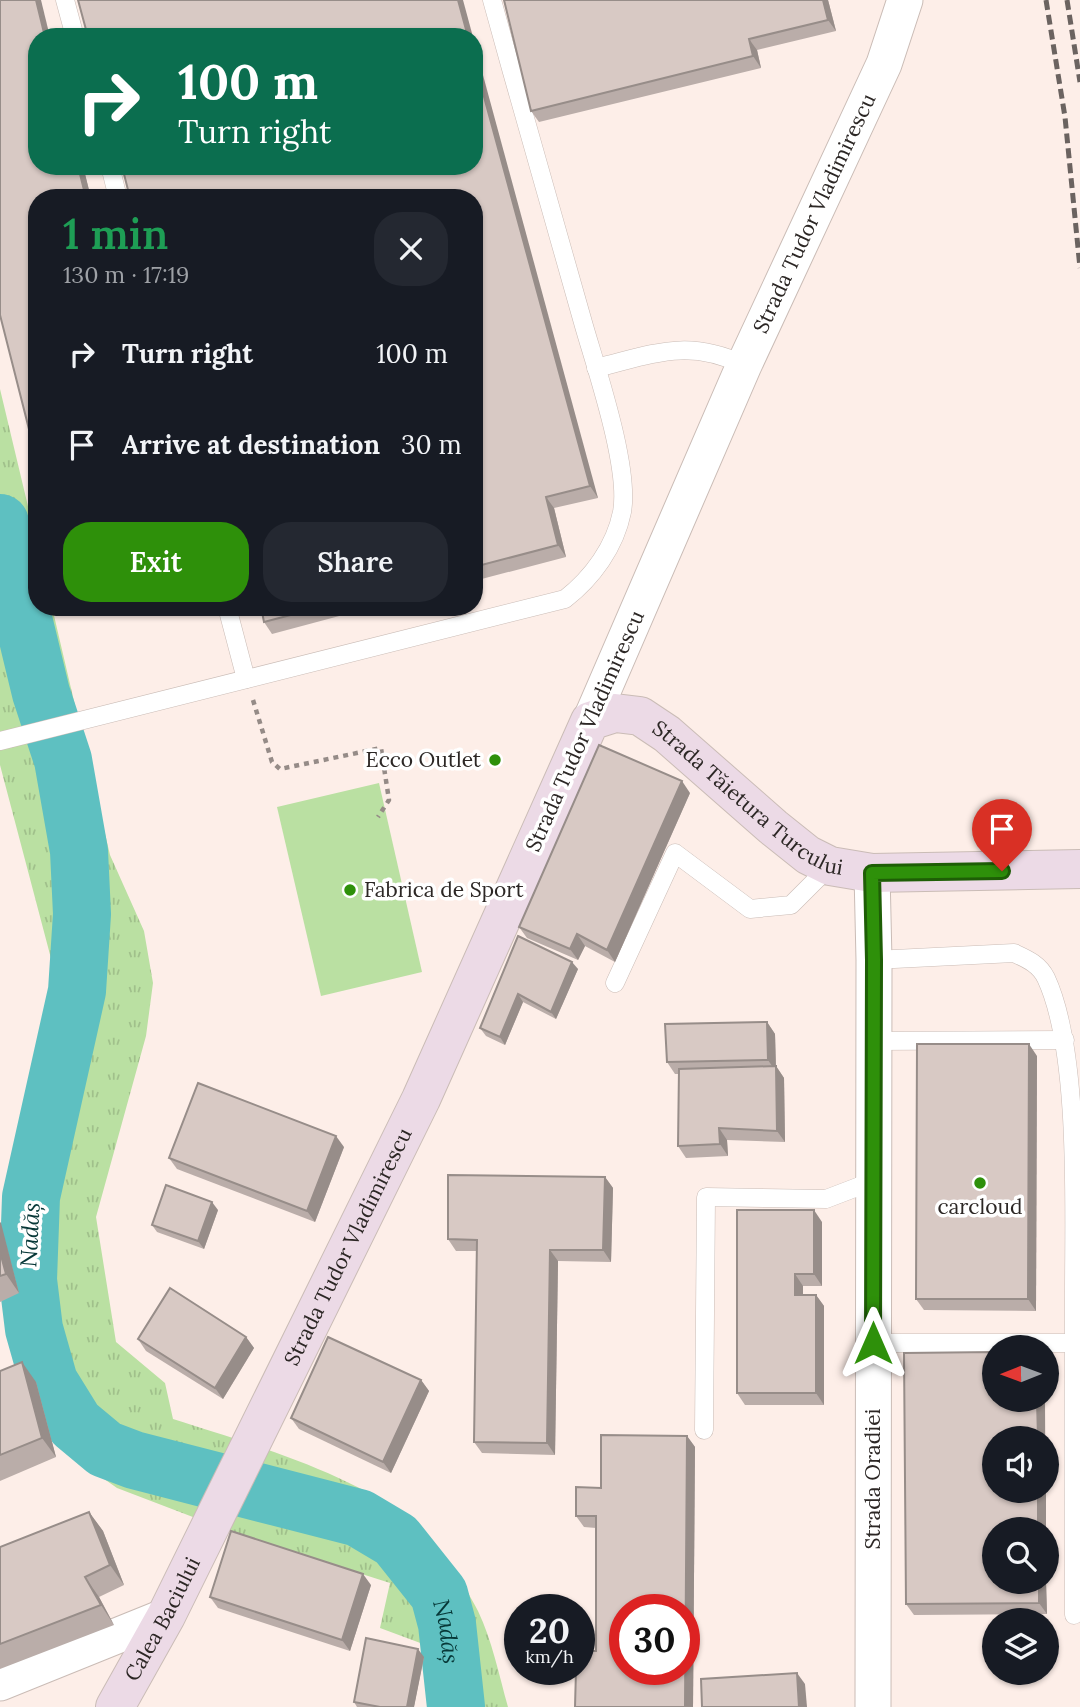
<!DOCTYPE html>
<html lang="en">
<head>
<meta charset="utf-8">
<style>
	:root { --surface:#171b24; --page:#242831; --text:#f1f3f6; --muted:#9ea1a6; --accent:#2e900a }
	body { margin:0; font-family:Lora,serif; background:var(--page); color:var(--text); height:100vh; display:flex; flex-direction:column; font-size:26px; white-space:nowrap }
	* { box-sizing:border-box; margin:0 }
	p { font-size:23px; color:var(--muted) }
	.icon { flex:none; width:38px; height:38px; fill:none; stroke:currentColor; stroke-width:2; stroke-linecap:round; stroke-linejoin:round }
	.map { position:relative; flex:1; overflow:hidden }
	.details { position:absolute; left:28px; top:189px; width:455px; height:427px; display:flex; flex-direction:column; background:var(--surface); border-radius:28px; box-shadow:0 2px 5px #0004 }
	.details>* { flex:none }
	.banner { position:absolute; left:28px; top:28px; width:455px; height:147px; border-radius:28px; box-shadow:0 2px 5px #0004; background:#0b6e4f; color:#fff; overflow:hidden }
	.needle { width:46px; rotate:269deg }
	.buttons { position:absolute; left:982px; top:1335px; display:grid; gap:14px }
	.buttons a { display:grid; place-items:center; width:77px; height:77px; border-radius:50%; background:var(--surface); box-shadow:0 2px 5px #0004; font-size:35px }
	.speed { position:absolute; left:504px; top:1594px; display:flex; gap:14px; font-size:35px; font-weight:700; text-align:center }
	.speed>* { display:grid; place-content:center; width:91px; height:91px; border-radius:50%; background:var(--surface); box-shadow:0 2px 5px #0004; line-height:1 }
	.speed small { font-size:18px; font-weight:400 }
	.speed .limit { border:10px solid #d22; background:#fff; color:#111 }
	.pin { position:absolute; display:grid; place-items:center; width:60px; height:60px; color:#fff; margin:-72px -30px; border-radius:50% 50% 50% 0; rotate:-45deg; box-shadow:0 0 7px #0007 }
	.pin .icon { rotate:45deg }
	.me { position:absolute; width:77px; margin:-38px; rotate:0deg; stroke-linejoin:round; filter:drop-shadow(0 0 5px #0008) }
	.turn { display:flex; align-items:center; gap:24px; height:147px; padding:0 35px; font-size:32px }
	.turn .icon { width:91px; height:91px; stroke-width:2.5 }
	.turn b { display:block; font-size:49px; line-height:60px }
	.round { display:grid; place-items:center; flex:none; width:74px; height:74px; border-radius:28px; background:var(--page) }
	.summary { display:flex; align-items:center; justify-content:space-between; height:119px; padding:0 35px }
	h1 { font-size:42px; font-weight:600; line-height:52px; color:#1e9e55 }
	.cta { display:flex; gap:14px; margin-top:auto; padding:14px 35px }
	.cta a { flex:1; height:80px; border-radius:28px; background:var(--accent); color:#fff; font-size:28px; font-weight:600; line-height:80px; text-align:center }
	.cta a+a { background:var(--page); color:var(--text) }
	ul { padding:0; list-style:none }
	li { display:flex; align-items:center; gap:21px; height:91px; padding:0 35px }
	li div { flex:1 }
	li b { display:block; font-size:26px }
	li em { font-style:normal }
	.map>svg:first-child { display:block }
</style>
</head>
<body>
<div class="map">
<svg width="1080" height="1707" viewBox="0 0 1080 1707">
	<defs>
		<pattern id="grass-tufts" width="24" height="20" patternUnits="userSpaceOnUse" patternTransform="scale(1.75)"><rect width="24" height="20" fill="#bae0a2"/><path d="M3 7l-1-3M5 7V3M7 7l1-3M15 17l-1-3M17 17v-4M19 17l1-3" fill="none" stroke="#a0c08b"/></pattern>
	</defs>
	<rect width="100%" height="100%" fill="#fdeee8"/>
	<path fill="url(#grass-tufts)" d="M0,389L37,544V607H52L110,855L144,931L153,983L146,1036L96,1217L116,1342L165,1383L173,1419C248,1443 350,1472 411,1521C435,1541 464,1583 478,1611C492,1640 499,1675 508,1707H429L430,1690L423,1644L380,1628L390,1583L240,1535L117,1488L60,1448L29,1407L12,1341L6,1277L12,1195L26,1105L39,1050L53,966L0,765Z"/>
	<polygon fill="#bae0a2" points="379,783 422,972 321,996 277,807"/>
	<g fill="none" stroke-linecap="round" stroke-linejoin="round">
		<path stroke="#5ec0c1" stroke-width="58" id="s1" d="M0,523L41,693L63,760L79,851L82,914L77,991L31,1197L28,1280L34,1329L49,1382L75,1424L105,1449L134,1460L359,1518L396,1540L439,1594L447,1624L456,1707"/>
		<g stroke="#cabcb6" stroke-width="19">
			<g id="service">
				<polyline points="65,0 75,37"/>
				<polyline points="110,166 118,198"/>
				<path d="M596,368C654,354 687,338 744,365"/>
				<polyline points="227,607 246,679"/>
				<path d="M0,741L565,599C592,578 615,547 622,512C630,468 597,371 584,326C553,218 522,109 492,0"/>
				<path d="M874,960L1014,953C1027,959 1039,964 1046,978C1080,1051 1074,1208 1074,1292C1073,1400 1074,1507 1074,1615"/>
				<polyline points="615,983 675,853 750,909 791,905 830,866"/>
				<polyline points="872,1041 1065,1040"/>
				<polyline points="873,1343 1074,1343"/>
				<polyline points="704,1430 706,1197 826,1199 873,1181"/>
			</g>
		</g>
		<g stroke="#cabcb6" stroke-width="37">
			<g id="minor">
				<path id="s2" d="M590,721L744,365L884,64L905,0"/>
				<polyline points="872,873 874,960 873,1707"/>
				<polyline points="0,1683 166,1616"/>
			</g>
		</g>
		<g stroke="#cabcb6" stroke-width="40">
			<g id="secondary">
				<path id="s3" d="M115,1707L166,1616L421,1099L590,721L615,713L640,716L667,734L773,827L808,855L830,866L872,873L1080,869"/>
			</g>
		</g>
		<polyline stroke="#958b87" stroke-width="4.5" stroke-dasharray="5 5" stroke-linecap="butt" points="253,700 272,762 280,769 381,748 389,800 378,817"/>
		<use href="#service" stroke="#fff" stroke-width="18"/>
		<use href="#minor" stroke="#fff" stroke-width="35"/>
		<use href="#secondary" stroke="#ecdae6" stroke-width="38"/>
		<g stroke="#6b6360" stroke-width="5" stroke-dasharray="10 5" stroke-linecap="butt">
			<polyline points="1046,0 1065,117 1080,268"/>
			<polyline points="1067,0 1080,82"/>
		</g>
	</g>
	<g fill="#baada9">
		<polygon points="504,0 828,0 836,31 757,50 761,68 539,122 531,111"/>
		<polygon points="37,166 83,166 91,198 37,198 37,447 32,441"/>
		<polygon points="474,166 598,498 554,508 566,557 474,581"/>
		<polygon points="261,607 373,607 272,634 264,622"/>
		<polygon points="690,793 615,962 585,946 578,960 527,938 519,927"/>
		<polygon points="518,936 578,969 556,1019 523,1002 505,1045 486,1036 480,1028"/>
		<polygon points="767,1022 775,1034 776,1066 784,1078 785,1142 727,1140 728,1156 686,1158 678,1146 679,1074 675,1074 667,1062"/>
		<polygon points="1037,1056 1036,1311 924,1310 916,1299"/>
		<polygon points="344,1147 315,1222 177,1169 169,1158"/>
		<polygon points="605,1177 613,1188 611,1262 558,1261 555,1455 482,1453 474,1442 477,1251 456,1251 448,1239"/>
		<polygon points="218,1210 204,1249 157,1232 152,1225"/>
		<polygon points="737,1210 822,1222 822,1286 803,1286 803,1295 816,1295 824,1306 824,1405 745,1405 737,1393"/>
		<polygon points="0,1222 19,1293 0,1302"/>
		<polygon points="246,1337 254,1348 223,1399 146,1351 138,1339"/>
		<polygon points="0,1371 36,1382 56,1457 0,1481"/>
		<polygon points="421,1380 429,1391 391,1473 299,1429 291,1418"/>
		<polygon points="994,1400 1045,1400 1046,1530 994,1530 994,1582 1046,1582 1047,1614 914,1615 906,1604"/>
		<polygon points="687,1436 695,1447 693,1707 575,1707 596,1651 596,1528 584,1527 576,1516 601,1488"/>
		<polygon points="89,1512 103,1531 124,1585 99,1597 114,1625 0,1669 0,1547"/>
		<polygon points="371,1585 350,1651 218,1608 210,1597"/>
		<polygon points="424,1657 414,1707 357,1707 354,1702"/>
	</g>
	<g fill="#978d89">
		<polygon points="36,0 41,0 50,37 45,37"/>
		<polygon points="458,0 463,0 473,37 468,37"/>
		<polygon points="823,0 828,0 836,31 828,20"/>
		<polygon points="749,39 757,50 761,68 753,56"/>
		<polygon points="474,42 598,498 590,486 474,60"/>
		<polygon points="78,166 83,166 91,198 86,198"/>
		<polygon points="546,497 554,508 566,557 558,545"/>
		<polygon points="682,781 690,793 615,962 607,950"/>
		<polygon points="577,934 585,946 578,960 570,949"/>
		<polygon points="572,962 578,969 556,1019 551,1012"/>
		<polygon points="518,994 523,1002 505,1045 500,1037"/>
		<polygon points="767,1022 775,1034 776,1072 768,1060"/>
		<polygon points="1029,1044 1037,1056 1036,1311 1028,1299"/>
		<polygon points="776,1066 784,1078 785,1142 777,1131"/>
		<polygon points="719,1128 727,1140 728,1156 720,1144"/>
		<polygon points="336,1136 344,1147 315,1222 307,1211"/>
		<polygon points="605,1177 613,1188 611,1262 603,1250"/>
		<polygon points="212,1202 218,1210 204,1249 198,1241"/>
		<polygon points="814,1210 822,1222 822,1286 814,1274"/>
		<polygon points="0,1222 1,1223 19,1293 6,1274 0,1252"/>
		<polygon points="550,1250 558,1261 555,1455 547,1443"/>
		<polygon points="795,1274 803,1286 803,1306 795,1295"/>
		<polygon points="816,1295 824,1306 824,1405 816,1393"/>
		<polygon points="246,1337 254,1348 223,1399 215,1388"/>
		<polygon points="22,1362 36,1382 56,1457 42,1438"/>
		<polygon points="421,1380 429,1391 391,1473 383,1462"/>
		<polygon points="1037,1400 1045,1400 1045,1438 1038,1438"/>
		<polygon points="687,1436 695,1447 693,1707 685,1707"/>
		<rect x="1038" y="1491" width="8" height="39"/>
		<polygon points="89,1512 103,1531 124,1585 110,1565"/>
		<polygon points="363,1574 371,1585 350,1651 342,1640"/>
		<polygon points="85,1577 99,1597 114,1625 101,1605"/>
		<polygon points="1039,1582 1046,1582 1047,1614 1039,1603"/>
		<polygon points="418,1649 424,1657 414,1707 407,1707"/>
		<polygon points="797,1673 805,1684 807,1707 799,1707"/>
	</g>
	<g fill="#d8c9c4" stroke="#978d89" stroke-width="2" fill-rule="evenodd">
		<polygon points="0,0 36,0 45,37 37,37 37,166 78,166 86,198 37,198 37,440 32,441 0,315"/>
		<polygon points="78,0 458,0 468,37 88,37"/>
		<polygon points="504,0 823,0 828,20 749,39 753,56 531,111"/>
		<polygon points="474,60 590,486 546,497 558,545 474,567 474,198 130,198 122,166 474,166"/>
		<polygon points="261,607 321,607 264,622"/>
		<polygon points="599,745 682,781 607,950 577,934 570,949 519,927"/>
		<polygon points="518,936 572,962 551,1012 518,994 500,1037 480,1028"/>
		<polygon points="767,1022 768,1060 667,1062 665,1024"/>
		<polygon points="917,1044 1029,1044 1028,1299 916,1299"/>
		<polygon points="776,1066 777,1131 719,1128 720,1144 678,1146 679,1069"/>
		<polygon points="198,1083 336,1136 307,1211 169,1158"/>
		<polygon points="448,1175 605,1177 603,1250 550,1250 547,1443 474,1442 477,1240 448,1239"/>
		<polygon points="166,1185 212,1202 198,1241 152,1225"/>
		<polygon points="737,1210 814,1210 814,1274 795,1274 795,1295 816,1295 816,1393 737,1393"/>
		<polygon points="0,1252 6,1274 0,1276"/>
		<polygon points="170,1288 246,1337 215,1388 138,1339"/>
		<polygon points="328,1337 421,1380 383,1462 291,1418"/>
		<polygon points="994,1352 994,1400 1037,1400 1038,1438 994,1438 994,1491 1038,1491 1038,1530 994,1530 994,1582 1039,1582 1039,1603 906,1604 904,1353"/>
		<polygon points="22,1362 42,1438 0,1455 0,1371"/>
		<path d="M601,1435L687,1436L685,1707H575L576,1670H579V1651H596V1516H576V1487L601,1488ZM625,1610H684V1670H625Z"/>
		<polygon points="89,1512 110,1565 85,1577 101,1605 0,1644 0,1547"/>
		<polygon points="231,1531 363,1574 342,1640 210,1597"/>
		<polygon points="366,1638 418,1649 407,1707 380,1707 354,1702"/>
		<polygon points="797,1673 799,1707 702,1707 701,1679"/>
	</g>
	<g fill="none" stroke-linecap="round" stroke-linejoin="round">
		<g stroke="#1e5e06" stroke-width="18">
			<polyline id="route" points="873,1343 874,960 872,873 1002,871"/>
		</g>
		<use href="#route" stroke="#2e900a" stroke-width="12"/>
	</g>
	<g fill="#2e900a" stroke="#fff" stroke-width="2.5">
		<circle cx="495" cy="760" r="7"/>
		<circle cx="350" cy="890" r="7"/>
		<circle cx="980" cy="1183" r="7"/>
	</g>
	<g text-anchor="middle" stroke-width="7" stroke-linejoin="round" paint-order="stroke">
		<g font-size="21" fill="#2c2725" stroke="#fff">
			<text dy="7" stroke="none"><textPath href="#s2" startOffset="555">Strada Tudor Vladimirescu</textPath></text>
			<text transform="translate(585 731) rotate(-66)" y="7">Strada Tudor Vladimirescu</text>
			<text dy="7" stroke="none"><textPath href="#s3" startOffset="1283">Strada Tăietura Turcului</textPath></text>
			<text dy="7" stroke="none"><textPath href="#s3" startOffset="516">Strada Tudor Vladimirescu</textPath></text>
			<text transform="translate(873 1479) rotate(-90)" y="7">Strada Oradiei</text>
			<text dy="7" stroke="none"><textPath href="#s3" startOffset="100">Calea Baciului</textPath></text>
		</g>
		<g font-size="21" fill="#2c2725" stroke="#fff" text-anchor="end">
			<text x="481" y="767">Ecco Outlet</text>
			<text x="364" y="897" text-anchor="start">Fabrica de Sport</text>
			<text x="980" y="1214" text-anchor="middle">carcloud</text>
		</g>
		<g font-size="23" font-style="italic" fill="#073838" stroke="#fff">
			<text transform="translate(30 1235) rotate(-87)" y="8">Nadăș</text>
			<text dy="8" stroke="none"><textPath href="#s1" startOffset="1379">Nadăș</textPath></text>
		</g>
	</g>
</svg>
<div class="buttons">
<a><svg class="needle" viewBox="-14 -14 28 28"><path d="M0-13l5 13h-10z" fill="#e53935"/><path d="M0 13l5-13h-10z" fill="#9ea1a6"/></svg></a>
<a><svg class="icon" aria-label="sound" viewBox="0 0 24 24"><path d="M4 9h4l5-4v14l-5-4H4zM17 9q2 3 0 6"/></svg></a>
<a><svg class="icon" aria-label="search" viewBox="0 0 24 24"><circle cx="10" cy="10" r="6"/><path d="M15 15l6 6"/></svg></a>
<a><svg class="icon" aria-label="layers" viewBox="0 0 24 24"><path d="M12 4l9 5-9 5-9-5zM3 14l9 5 9-5"/></svg></a>
</div>
<div class="speed"><div>20<small>km/h</small></div><div class="limit">30</div></div>
<div class="pin" style="left:1002px;top:871px;background:#d93025"><svg class="icon" aria-label="arrive" viewBox="0 0 24 24"><path d="M6 21V4h12l-3 4 3 4H6"/></svg></div>
<svg class="me" style="left:873px;top:1343px" viewBox="-20 -20 40 40"><path d="M0-17L14 15 0 8-14 15z" fill="#2e900a" stroke="#fff" stroke-width="4"/></svg>
<div class="banner">
<div class="turn"><svg class="icon" aria-label="right" viewBox="0 0 24 24"><path d="M7 20v-9h11M14 6l5 5-5 5"/></svg><div><b>100 m</b>Turn right</div></div>
</div>
<section class="details">
<div class="summary"><div><h1>1 min</h1><p>130 m · 17:19</p></div><a class="round"><svg class="icon" aria-label="close" viewBox="0 0 24 24"><path d="M6 6l12 12M18 6L6 18"/></svg></a></div>
<ul>
<li><svg class="icon" aria-label="right" viewBox="0 0 24 24"><path d="M7 20v-9h11M14 6l5 5-5 5"/></svg><div><b>Turn right</b></div><em>100 m</em></li>
<li><svg class="icon" aria-label="arrive" viewBox="0 0 24 24"><path d="M6 21V4h12l-3 4 3 4H6"/></svg><div><b>Arrive at destination</b></div><em>30 m</em></li>
</ul>
<div class="cta"><a>Exit</a><a>Share</a></div>
</section>
</div>
</body>
</html>
